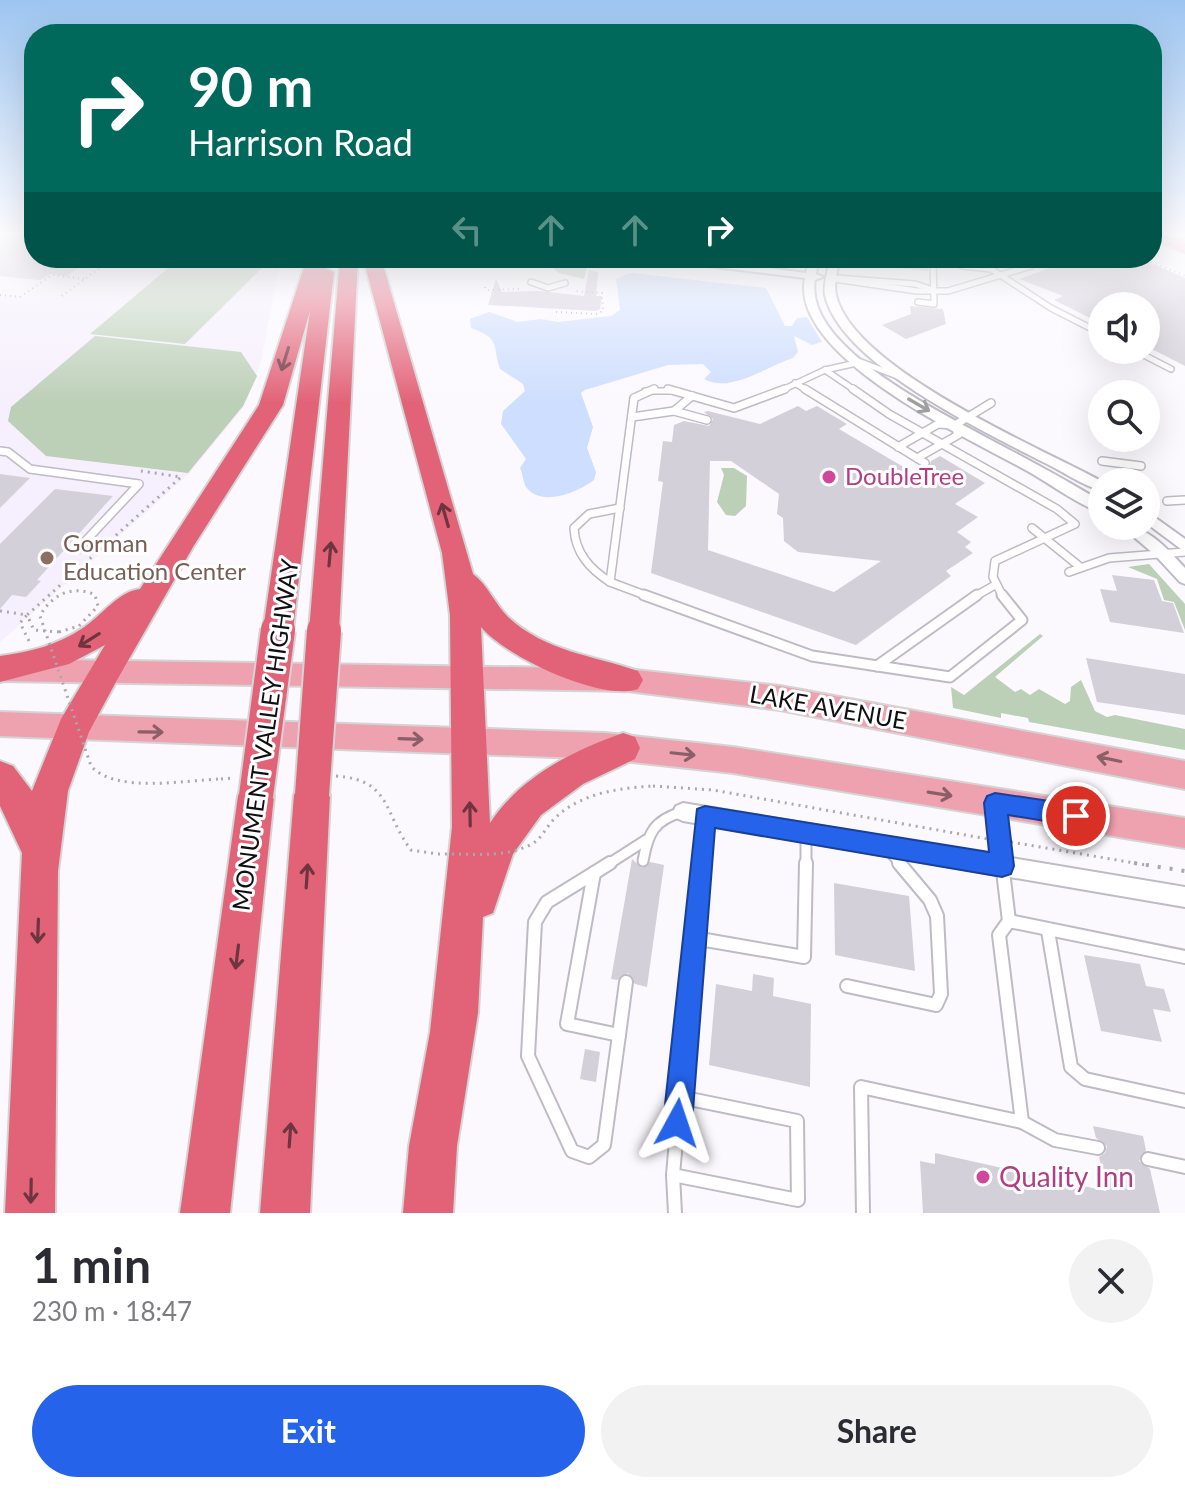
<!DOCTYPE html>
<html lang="en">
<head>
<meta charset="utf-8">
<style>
	:root { --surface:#fff; --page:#f2f2f3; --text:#2b2b33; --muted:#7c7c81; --accent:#2563eb }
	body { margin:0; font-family:Lato,sans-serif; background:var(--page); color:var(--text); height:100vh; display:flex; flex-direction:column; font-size:30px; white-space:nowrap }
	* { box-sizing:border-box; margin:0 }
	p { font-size:26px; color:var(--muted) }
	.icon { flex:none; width:44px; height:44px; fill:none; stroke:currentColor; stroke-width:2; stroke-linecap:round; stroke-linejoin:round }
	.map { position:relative; height:1213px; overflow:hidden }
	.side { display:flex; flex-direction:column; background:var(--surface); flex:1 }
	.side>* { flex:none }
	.guide { position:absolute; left:24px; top:24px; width:1138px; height:244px; border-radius:32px; box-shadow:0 8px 32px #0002; background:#00695c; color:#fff; overflow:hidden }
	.buttons { position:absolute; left:1088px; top:292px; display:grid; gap:16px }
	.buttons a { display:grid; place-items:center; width:72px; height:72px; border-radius:50%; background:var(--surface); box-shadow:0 8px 32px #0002; font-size:40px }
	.pin { position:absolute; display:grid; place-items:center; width:68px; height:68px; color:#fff; margin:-34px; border:4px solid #fff; border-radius:50%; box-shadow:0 2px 8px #0007 }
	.me { position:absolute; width:88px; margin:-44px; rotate:5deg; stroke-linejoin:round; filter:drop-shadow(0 0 6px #0008) }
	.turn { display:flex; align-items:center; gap:28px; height:168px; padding:0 32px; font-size:36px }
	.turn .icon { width:104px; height:104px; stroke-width:2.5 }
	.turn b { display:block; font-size:56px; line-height:68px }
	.lanes { display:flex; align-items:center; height:76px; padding:0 32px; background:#0003; justify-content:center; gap:40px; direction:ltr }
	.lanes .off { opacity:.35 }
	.round { display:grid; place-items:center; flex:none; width:84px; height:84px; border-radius:42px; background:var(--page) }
	.overview { display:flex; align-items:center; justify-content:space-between; height:136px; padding:0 32px }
	h1 { font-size:48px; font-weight:700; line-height:60px }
	.primary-button { display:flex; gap:16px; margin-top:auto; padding:16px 32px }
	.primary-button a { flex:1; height:92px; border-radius:48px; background:var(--accent); color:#fff; font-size:32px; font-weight:700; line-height:92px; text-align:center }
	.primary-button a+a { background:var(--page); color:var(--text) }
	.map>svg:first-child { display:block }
</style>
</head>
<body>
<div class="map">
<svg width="1185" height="1213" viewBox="0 0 1185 1213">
	<rect width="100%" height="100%" fill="#fbf9fe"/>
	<polygon fill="#f6effd" points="0,233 34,233 34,258 281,258 261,361 245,406 189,474 0,642"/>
	<g fill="#bccfb7">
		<polygon points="180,258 272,258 185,344 90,334"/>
		<polygon points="566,258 595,262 588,264 584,279 559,273 553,268 551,261"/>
		<polygon points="95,336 241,352 257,376 243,406 188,473 46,456 8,421 11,407"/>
		<polygon points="721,468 734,468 747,476 746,506 735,516 726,515 717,502 724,475"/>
		<polygon points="1149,564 1185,604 1185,630 1174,602 1164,600 1157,579 1128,567"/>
		<polygon points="1040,634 1043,636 995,677 1015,692 1021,689 1030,695 1039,689 1065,704 1070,701 1071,687 1081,680 1095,711 1107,717 1115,715 1185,729 1185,750 1029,722 1028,718 1001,713 1001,718 953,708 951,687 964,695"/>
	</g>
	<path fill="#cedefe" d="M631,273L766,288L785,326H792L797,318L807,317L822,342L812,345L794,336L798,352L793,358C767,366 730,394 704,379L711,372L703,364L668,365L585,390L581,393L593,427L587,448L596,472L594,480C578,492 542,508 526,487C523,482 523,474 520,468L526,459L501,424L503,411L525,391L523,384L500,369C492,344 501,339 471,328L470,319L489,312L518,322L541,319L558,322L611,316L620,310L616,279Z"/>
	<g fill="#d4d0da" fill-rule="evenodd">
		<polygon points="0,233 34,233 34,258 91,258 67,276 50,274 40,280 0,276"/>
		<polygon points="890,258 927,258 928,271 889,267"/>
		<polygon points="1079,258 1139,258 1185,278 1185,366 1146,346 1146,306 1102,306 1102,324 1054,300 1063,296 1019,279"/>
		<polygon points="589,270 598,272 596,296 602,296 600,309 596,311 488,305 496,279 502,292 540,291 584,296"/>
		<polygon points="910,306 943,309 946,324 906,339 882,325 911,314"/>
		<path d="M798,406L806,411L817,406L847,424L839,429L912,472L929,468L931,461L940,456L985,483L955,504L978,517L957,532L971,542L965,547L973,553L946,571L951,576L856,645L651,573L663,482L658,481L663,441L672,442L674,425L684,421L709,426L713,419L704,412L708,411L760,424ZM710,461H731L779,494L777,514L783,518L784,541L798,552L881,561L834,592L708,550Z"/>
		<polygon points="0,474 30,478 0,508"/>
		<polygon points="55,489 113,496 37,580 41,581 26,597 12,595 0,609 0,544"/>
		<polygon points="1112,575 1154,580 1162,601 1173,603 1184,633 1110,622 1100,589 1117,591"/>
		<polygon points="1086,658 1185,674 1185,715 1097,702"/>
		<polygon points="632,859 642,868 650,862 664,865 647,987 635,984 628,973 617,980 611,979"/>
		<polygon points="834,883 909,896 915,971 835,955"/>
		<polygon points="1084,955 1140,964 1146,986 1164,989 1171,1012 1153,1009 1162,1042 1101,1031"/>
		<polygon points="753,974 774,978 773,996 811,1004 810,1087 709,1065 716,984 752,991"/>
		<polygon points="585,1049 600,1052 596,1082 580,1079"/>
		<polygon points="1093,1126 1143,1136 1146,1150 1139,1161 1150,1169 1160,1213 923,1213 920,1161 935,1164 935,1153 1106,1191 1099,1157 1105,1153 1107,1146 1096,1138"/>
	</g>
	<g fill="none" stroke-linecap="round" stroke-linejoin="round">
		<g stroke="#bfbbc5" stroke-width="8">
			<g id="service-far3">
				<polyline points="535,258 539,264"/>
				<polyline points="596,258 603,261"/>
				<polyline points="962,266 991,269 1051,308 1102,334"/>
				<polyline points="828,278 917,291 948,291 1031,266 1035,258"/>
				<polyline points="837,278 915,284 930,289"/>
				<polyline points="531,282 548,288 565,283"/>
				<polyline points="918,302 934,304 933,258"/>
				<polyline points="1134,350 1171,369"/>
				<polyline points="825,370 856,391"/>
				<polyline points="825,370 861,362 905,379"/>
				<polyline points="795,383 808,391"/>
				<polyline points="645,391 678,391"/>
				<polyline points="780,391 825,370"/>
			</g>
		</g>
		<g stroke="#bfbbc5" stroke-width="10">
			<g id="service-far2">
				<polyline points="668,389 734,408 785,389"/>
				<polyline points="805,389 925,463"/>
				<polyline points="853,389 889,414 1057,509 1075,524 995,561 993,577 1003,597"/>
				<polyline points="674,411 707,420"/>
				<polyline points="632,417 674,411 692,396"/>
				<polyline points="898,447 938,424 955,425 991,403"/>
				<polyline points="0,451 8,452 30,469 139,484 78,549"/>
				<polyline points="917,458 958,435 955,426"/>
				<polyline points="1102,461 1141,466"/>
				<polyline points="1167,501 1185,500"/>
				<polyline points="1032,528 1079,566"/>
				<polyline points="1069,572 1109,558 1185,552"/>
				<path d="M610,582C590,569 575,553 574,528L589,514L620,508"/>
				<polyline points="650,597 610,582 634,398 654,389"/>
				<polyline points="974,597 995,585"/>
			</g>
		</g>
		<g stroke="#bfbbc5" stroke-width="13">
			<g id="service-far1">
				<polyline points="644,595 812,656 950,677 1022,620 1002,595"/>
				<polyline points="877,666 977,595"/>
				<polyline points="995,808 1002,865"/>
				<polyline points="889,850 901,865"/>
				<path d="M643,861C648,833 654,820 682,812"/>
				<polyline points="607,865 646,840"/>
				<polyline points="700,865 704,817"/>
				<polyline points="806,865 806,834"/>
			</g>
		</g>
		<g stroke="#bfbbc5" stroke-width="16">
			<g id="service">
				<polygon points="594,873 567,1024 619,1035 604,1145 589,1157 572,1151 528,1056 535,922 547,902"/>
				<polyline points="594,873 610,863"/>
				<polyline points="1009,921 1185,957"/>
				<polyline points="1048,931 1071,1067 1085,1079 1185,1101"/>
				<polyline points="694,938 804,957 806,863"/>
				<polyline points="847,986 936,1005 941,994 937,916 930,900 899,863"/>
				<polyline points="619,1035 626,982"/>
				<polyline points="680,1097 797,1121 798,1200 673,1175 700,863"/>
				<polyline points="1022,1122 1055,1140 1098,1148"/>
				<polyline points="1148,1159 1185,1167"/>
				<polyline points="673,1175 675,1213"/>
				<polyline points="863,1213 861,1087 1022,1122 999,935 1009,921 1002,863"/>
			</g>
		</g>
		<g stroke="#bfbbc5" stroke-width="4">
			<g id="minor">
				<path d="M661,258H689L806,273L809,258H819L816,274L823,277L815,280C803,347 941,412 989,439C1027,459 1065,479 1102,502V513C1078,505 1045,480 1022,468C966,437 789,356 805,278L666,261Z"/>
				<path d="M830,258H840C838,268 833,284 836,295C853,369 1039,447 1103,482L1102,491C1081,485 1061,470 1041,461C983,431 840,363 825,295C823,284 829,268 830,258Z"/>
				<polygon points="1146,511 1185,539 1185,552 1146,523"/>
				<path d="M1121,526C1149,526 1167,549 1185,568V584L1180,582L1154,554Z"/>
				<polygon points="683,803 1185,887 1185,907 683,821 676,818 673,812 676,806"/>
			</g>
		</g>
		<g stroke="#d4d4d4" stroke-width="4">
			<g id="primary">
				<polygon points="1152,233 1162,233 1185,242 1185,253 1152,240"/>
				<polygon points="0,659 627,669 780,686 1185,761 1185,789 780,710 627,691 0,681"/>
				<polygon points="0,712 605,733 733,747 1185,818 1185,848 733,773 605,759 0,736"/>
			</g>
		</g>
		<g stroke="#d4d4d4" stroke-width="4">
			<g id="motorway">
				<path d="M307,258H325L323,267L334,272L293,630L289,638L278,642L267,638L263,630L310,311L283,405L193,547L117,680L89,732L68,791L58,871L55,1213H5L22,853L0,806V761L13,766L32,791L61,719L105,645L69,664L0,682V656C31,652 57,645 83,628C101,616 119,591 140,589L259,405Z"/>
				<polygon points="340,258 358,258 339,631 335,639 324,643 313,639 309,631"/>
				<path d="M363,258H381L473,574C487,584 495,604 508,617C546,652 592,655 638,671L643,680L638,689C601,702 505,656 481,627L490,823C520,777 572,751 623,733L635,737L640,748L635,759L583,784L541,815L513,854L493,913L483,917L478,1013L457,1146L453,1213H403L409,1146L430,1032L452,827L450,615L442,553Z"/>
				<polygon points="312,779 325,783 330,795 310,1213 260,1213 294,795 299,783"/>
				<polygon points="256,780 269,784 274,796 230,1213 180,1213 238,796 243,784"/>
			</g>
		</g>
		<g stroke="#a9a8ac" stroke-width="2" stroke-dasharray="1 4" stroke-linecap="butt">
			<polyline points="1142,258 1185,276"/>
			<polyline points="446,265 493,258"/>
			<polyline points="485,287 486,290 522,289"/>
			<polyline points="0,295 20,297 52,275 85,279"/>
			<polyline points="62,296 113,258"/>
			<polyline points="556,312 596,314 603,311 602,293 574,291"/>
		</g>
		<g stroke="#a9a8ac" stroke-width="3" stroke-dasharray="2 5" stroke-linecap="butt">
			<polyline points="0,611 27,615 20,623 29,641"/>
			<polyline points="59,632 34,630 27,615 181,477 141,471"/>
			<path d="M336,776C392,780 383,813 411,850L438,854"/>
			<polyline points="221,779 233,778"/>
			<polyline points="653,786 713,790 988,839"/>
			<polyline points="1011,842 1146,865"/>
		</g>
		<polyline stroke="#a9a8ac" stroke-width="4" stroke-dasharray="3 9" stroke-linecap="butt" points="1134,863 1185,871"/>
		<use href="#service-far3" stroke="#fff" stroke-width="5"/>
		<use href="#service-far2" stroke="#fff" stroke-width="7"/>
		<use href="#service-far1" stroke="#fff" stroke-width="9"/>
		<use href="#service" stroke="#fff" stroke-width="12"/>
		<use href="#minor" fill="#fff" fill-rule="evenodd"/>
		<use href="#primary" fill="#eea1ae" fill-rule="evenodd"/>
		<use href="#motorway" fill="#e26378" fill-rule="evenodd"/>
		<g stroke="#d4d4d4" stroke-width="38" stroke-linecap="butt">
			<g id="motorway-bridge">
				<polyline points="312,795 324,631"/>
				<polyline points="256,796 278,630"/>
			</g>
		</g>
		<g stroke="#a9a8ac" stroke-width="3" stroke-dasharray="2 5" stroke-linecap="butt">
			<path d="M59,632L79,626L98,606L95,595C73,584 51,595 40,616L91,766C116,794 185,780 221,779"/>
			<path d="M438,854C468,853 502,859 530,845C542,839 546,827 555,818C581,793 619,788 653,786"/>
		</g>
		<use href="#motorway-bridge" stroke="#e26378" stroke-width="34"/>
	</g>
	<defs><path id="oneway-shaft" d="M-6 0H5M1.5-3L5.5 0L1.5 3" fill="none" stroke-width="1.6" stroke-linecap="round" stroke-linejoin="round" transform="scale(2)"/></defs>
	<g stroke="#6e343f">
		<use href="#oneway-shaft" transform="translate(285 359) rotate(107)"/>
		<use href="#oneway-shaft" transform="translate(445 515) rotate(-106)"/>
		<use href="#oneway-shaft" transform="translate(330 554) rotate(-85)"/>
		<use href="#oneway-shaft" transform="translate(89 640) rotate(148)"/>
		<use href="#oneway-shaft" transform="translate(470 814) rotate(-91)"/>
		<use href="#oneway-shaft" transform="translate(307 876) rotate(-86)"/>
		<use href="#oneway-shaft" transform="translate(38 931) rotate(92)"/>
		<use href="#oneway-shaft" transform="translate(237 957) rotate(97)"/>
		<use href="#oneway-shaft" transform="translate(290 1135) rotate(-86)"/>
		<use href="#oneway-shaft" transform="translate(31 1191) rotate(91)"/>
	</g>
	<use stroke="#9f9fa0" href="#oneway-shaft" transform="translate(919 405) rotate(30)"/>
	<g stroke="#8a5f67">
		<use href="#oneway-shaft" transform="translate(151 732) rotate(1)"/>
		<use href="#oneway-shaft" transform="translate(411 739) rotate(2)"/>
		<use href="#oneway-shaft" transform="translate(683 754) rotate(6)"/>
		<use href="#oneway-shaft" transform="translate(1109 759) rotate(-168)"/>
		<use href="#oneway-shaft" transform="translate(940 794) rotate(9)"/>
	</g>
	<linearGradient id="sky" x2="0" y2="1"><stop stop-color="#9dc5f1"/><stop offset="0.58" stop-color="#fdfcff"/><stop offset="1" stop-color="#fdfcff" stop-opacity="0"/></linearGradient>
	<rect width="1185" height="403" fill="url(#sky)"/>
	<polygon fill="#2563eb" stroke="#184099" stroke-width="2" points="995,793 1076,805 1084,809 1088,816 1084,823 1076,826 1008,815 1014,866 1011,874 1002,877 715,828 692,1123 688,1133 677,1137 667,1133 663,1123 697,809 705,806 989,852 984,803 987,796"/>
	<g fill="#d1479c" stroke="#fff" stroke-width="3">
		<circle cx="829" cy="477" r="8"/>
		<circle cx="983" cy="1177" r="8"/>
	</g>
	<circle fill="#8d6e63" stroke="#fff" stroke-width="3" cx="47" cy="558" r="8"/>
	<g text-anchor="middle" stroke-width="6" stroke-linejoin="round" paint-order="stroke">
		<g font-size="24" fill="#b23c85" stroke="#fff" text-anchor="start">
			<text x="845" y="485">DoubleTree</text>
		</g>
		<g font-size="24" fill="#785e54" stroke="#fff" text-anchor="start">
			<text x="63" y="552">Gorman<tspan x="63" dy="28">Education Center</tspan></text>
		</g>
		<g font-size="24" fill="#0f0e11" stroke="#fff">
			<text transform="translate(828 708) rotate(10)" y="8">LAKE AVENUE</text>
			<text transform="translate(266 735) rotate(-82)" y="8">MONUMENT VALLEY HIGHWAY</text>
		</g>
		<g font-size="28" fill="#b23c85" stroke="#fff" text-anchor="start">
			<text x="999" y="1187">Quality Inn</text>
		</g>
	</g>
</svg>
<div class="buttons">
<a><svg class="icon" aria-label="sound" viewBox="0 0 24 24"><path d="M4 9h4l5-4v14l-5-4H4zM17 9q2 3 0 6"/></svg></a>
<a><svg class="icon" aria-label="search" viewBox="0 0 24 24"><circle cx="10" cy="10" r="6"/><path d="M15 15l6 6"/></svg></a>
<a><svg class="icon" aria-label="layers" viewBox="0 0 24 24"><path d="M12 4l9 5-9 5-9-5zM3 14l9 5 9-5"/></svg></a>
</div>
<div class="pin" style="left:1076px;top:816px;background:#d93025"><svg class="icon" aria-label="arrive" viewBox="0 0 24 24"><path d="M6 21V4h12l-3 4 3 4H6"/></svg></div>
<svg class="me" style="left:677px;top:1123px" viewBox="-20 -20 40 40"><path d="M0-17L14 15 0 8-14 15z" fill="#2563eb" stroke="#fff" stroke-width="4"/></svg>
<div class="guide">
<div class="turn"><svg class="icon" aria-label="right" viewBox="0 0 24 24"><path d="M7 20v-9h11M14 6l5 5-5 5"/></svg><div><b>90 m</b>Harrison Road</div></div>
<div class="lanes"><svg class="icon off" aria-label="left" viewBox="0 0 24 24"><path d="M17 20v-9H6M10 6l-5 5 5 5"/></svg><svg class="icon off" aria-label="ahead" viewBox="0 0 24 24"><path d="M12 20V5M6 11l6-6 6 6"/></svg><svg class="icon off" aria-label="ahead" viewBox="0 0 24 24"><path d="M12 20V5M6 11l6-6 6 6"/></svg><svg class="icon" aria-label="right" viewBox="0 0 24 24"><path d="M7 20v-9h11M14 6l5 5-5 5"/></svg></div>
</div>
</div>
<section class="side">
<div class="overview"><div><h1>1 min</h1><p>230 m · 18:47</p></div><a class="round"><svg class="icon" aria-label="close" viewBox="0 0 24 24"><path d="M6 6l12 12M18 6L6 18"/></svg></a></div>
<div class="primary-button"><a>Exit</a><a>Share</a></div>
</section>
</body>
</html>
